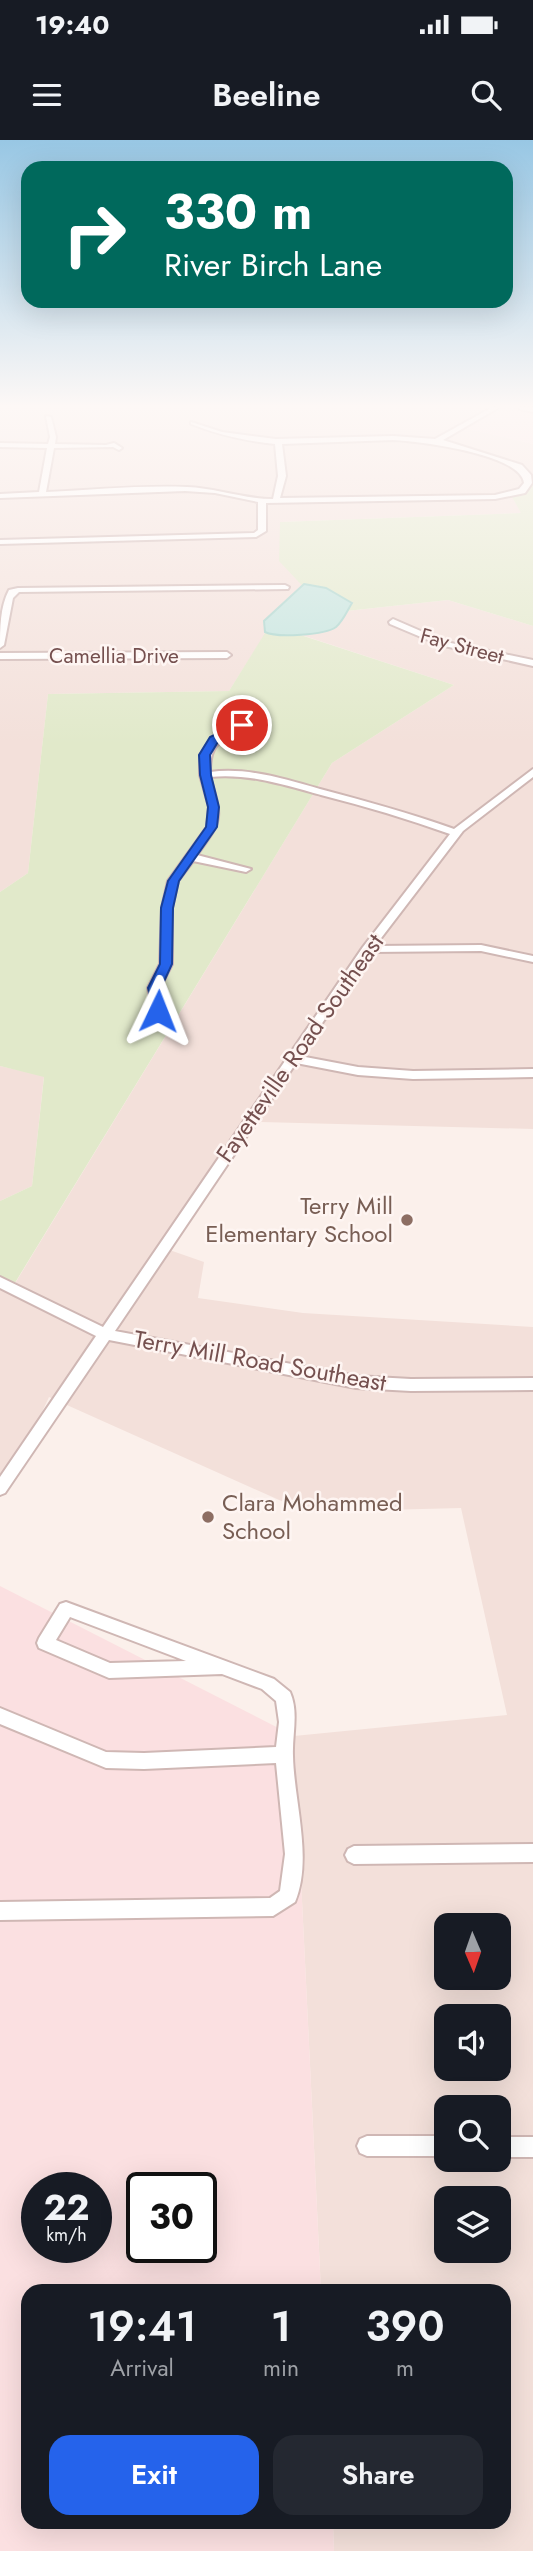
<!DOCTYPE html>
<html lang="en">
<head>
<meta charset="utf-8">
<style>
	:root { --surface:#171b24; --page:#242831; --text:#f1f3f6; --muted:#9ea1a6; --accent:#2563eb }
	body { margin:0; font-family:Jost,sans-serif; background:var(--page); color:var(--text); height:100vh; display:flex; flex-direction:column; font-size:26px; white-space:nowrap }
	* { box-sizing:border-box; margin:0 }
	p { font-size:23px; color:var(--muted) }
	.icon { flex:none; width:38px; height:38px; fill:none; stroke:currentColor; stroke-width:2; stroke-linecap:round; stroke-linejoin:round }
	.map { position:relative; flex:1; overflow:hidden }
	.drawer { position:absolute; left:21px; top:2144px; width:490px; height:245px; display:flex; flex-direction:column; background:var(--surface); border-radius:21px; box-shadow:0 7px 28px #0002 }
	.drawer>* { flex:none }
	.hud { position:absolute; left:21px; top:21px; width:492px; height:147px; border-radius:21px; box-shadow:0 7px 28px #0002; background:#00695c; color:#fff; overflow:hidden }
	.needle { width:46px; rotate:178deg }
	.controls { position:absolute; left:434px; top:1773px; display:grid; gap:14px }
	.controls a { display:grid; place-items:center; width:77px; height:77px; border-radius:14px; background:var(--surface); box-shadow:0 7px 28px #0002; font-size:35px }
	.speed { position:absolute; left:21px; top:2032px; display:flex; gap:14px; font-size:35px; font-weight:700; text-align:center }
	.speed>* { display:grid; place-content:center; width:91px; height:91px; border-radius:50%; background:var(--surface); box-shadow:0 7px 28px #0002; line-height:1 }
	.speed small { font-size:18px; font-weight:400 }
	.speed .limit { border:4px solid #111; border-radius:10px; background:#fff; color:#111 }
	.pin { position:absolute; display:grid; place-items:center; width:60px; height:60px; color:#fff; margin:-30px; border:4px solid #fff; border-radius:50%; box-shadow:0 2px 7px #0007 }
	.me { position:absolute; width:77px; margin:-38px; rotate:2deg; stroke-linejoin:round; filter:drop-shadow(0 0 5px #0008) }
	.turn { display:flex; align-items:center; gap:24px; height:147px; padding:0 28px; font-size:32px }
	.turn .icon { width:91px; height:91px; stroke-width:2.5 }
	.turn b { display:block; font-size:49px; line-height:60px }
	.eta { display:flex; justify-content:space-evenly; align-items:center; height:119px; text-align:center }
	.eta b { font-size:42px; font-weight:600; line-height:49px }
	.button { display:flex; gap:14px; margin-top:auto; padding:14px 28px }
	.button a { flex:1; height:80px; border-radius:21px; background:var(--accent); color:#fff; font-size:28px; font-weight:600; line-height:80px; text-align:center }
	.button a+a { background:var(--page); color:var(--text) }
	.status { display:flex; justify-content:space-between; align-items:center; height:49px; padding:0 35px; background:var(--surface); direction:ltr }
	.status svg { height:19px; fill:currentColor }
	header { display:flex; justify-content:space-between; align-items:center; height:91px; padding:0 28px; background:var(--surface); font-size:32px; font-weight:600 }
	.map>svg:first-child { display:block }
</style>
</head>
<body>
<div class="status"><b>19:40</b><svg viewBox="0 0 49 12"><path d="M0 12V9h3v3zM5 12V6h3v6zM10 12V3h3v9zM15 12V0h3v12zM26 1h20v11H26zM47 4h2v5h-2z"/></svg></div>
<header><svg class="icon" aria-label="menu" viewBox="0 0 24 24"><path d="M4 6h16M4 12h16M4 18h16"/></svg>Beeline<svg class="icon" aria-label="search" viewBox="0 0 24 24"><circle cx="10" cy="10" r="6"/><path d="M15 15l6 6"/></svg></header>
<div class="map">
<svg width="533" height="2411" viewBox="0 0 533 2411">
	<rect width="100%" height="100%" fill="#fbf0eb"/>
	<g fill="#f3e0da" fill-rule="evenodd">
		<path d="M0,268H499L457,286L533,304V341L512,357L522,373L280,382L328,473L448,460L533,486V989L261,982L158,1106L204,1122L198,1158L303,1173L533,1187V2411H334L333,2382H504V2151H321L294,1596L507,1575L461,1368L306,1372L49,1257L21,1317L0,1342V1144L11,1150L332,623L454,545L271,485L229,551L48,554L28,733L0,752ZM446,1785H499V1838H446ZM446,1876H499V1928H446ZM446,1967H499V2020H446ZM446,2058H499V2110H446Z"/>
		<polygon points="0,926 44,936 32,1046 0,1061"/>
	</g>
	<g fill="#fbe0e1" fill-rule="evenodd">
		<polygon points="499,268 533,268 533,304 456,286"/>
		<path d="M0,1446L294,1596L321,2151H28V2382H333L334,2411H0ZM37,2048H96V2107H37ZM142,2048H201V2107H142Z"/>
	</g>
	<g fill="#e1e9ca">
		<polygon points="533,341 533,486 448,460 328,473 279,421 280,382 521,373 512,357"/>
		<polygon points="270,485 454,545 332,623 10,1151 0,1144 0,1061 32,1046 44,937 0,926 0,752 28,733 48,554 229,551"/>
	</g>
	<path fill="#c1e4de" stroke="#a7d5cd" stroke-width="2" d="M304,444L326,448L352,463C347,471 343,481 336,487C325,495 277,498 265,492L264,481Z"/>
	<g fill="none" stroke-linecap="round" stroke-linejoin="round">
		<g stroke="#cfb7b4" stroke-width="4">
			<g id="minor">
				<path d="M491,268H498L443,300L522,325L531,335L532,343L525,353L495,359L266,363V391L256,397L0,404V400L254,393L258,390V362L215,353L185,351L0,358V354L39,352L47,308L0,307V303L48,304L50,297L46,276L51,277L56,297L55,304L106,305L114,303L122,308L119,310L113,307L54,308L46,352C93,350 140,345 187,347C216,348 244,359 273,359L278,336L275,304C245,301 219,295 191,284V282L222,292L276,299L393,296L435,299ZM393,300C418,301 521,314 524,343L519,349L495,355L280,358L286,336L282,304Z"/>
				<polygon points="519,268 533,268 533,272 520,269"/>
				<path d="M285,445L289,447L288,449L19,452L13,458L4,505L0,508C0,488 0,467 9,450L18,448Z"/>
				<polygon points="393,479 446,502 533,520 533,526 440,505 390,484 389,482"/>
				<polygon points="0,513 227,512 231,515 227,518 0,519"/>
				<path d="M239,583L247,585C225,603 210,597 210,632C248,627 284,639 320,649C365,661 410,673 454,689L533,629V637L463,691L375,806L481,805L533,816V822L481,811L370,812L300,916L358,927L413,931L533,929V937L413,939L358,935L296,923L115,1191L356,1236L411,1239L533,1238V1250L411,1251L356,1248L109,1200L5,1353L0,1355V1337L96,1196L0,1148V1137L103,1187L363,807L450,694C408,679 365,666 321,655C285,645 248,633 210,637C223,680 222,680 197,715L251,729L246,732L193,721L178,741L172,768V824L160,848L164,871L176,887L174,890H166L152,871L148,848L160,824L162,768L168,741L207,687L209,667L200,635V615L211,598Z"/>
				<path d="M66,1462L274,1539L290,1552C299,1572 292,1595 293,1616C294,1662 313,1719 295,1762L273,1776L0,1780V1762L270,1758L280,1751L285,1714L276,1623L144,1629L106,1628L0,1584V1568L106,1612L144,1613L276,1607L279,1582L276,1561L262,1549L222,1534L109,1538L39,1508L37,1503L39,1498L60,1464ZM70,1477L186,1521L110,1523L56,1500Z"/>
				<polygon points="533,1704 533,1722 354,1724 348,1721 345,1715 348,1709 354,1706"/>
				<polygon points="367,1996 446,1996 446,2016 367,2016 360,2013 357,2006 360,1999"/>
				<rect x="499" y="1997" width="34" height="20"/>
			</g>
		</g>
		<use href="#minor" fill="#fff" fill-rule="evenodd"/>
	</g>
	<linearGradient id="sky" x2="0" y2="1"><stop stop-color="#98c7e4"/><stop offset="0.44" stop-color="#fdf8f6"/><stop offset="1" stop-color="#fdf8f6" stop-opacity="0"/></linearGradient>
	<rect width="533" height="605" fill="url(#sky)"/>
	<polygon fill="#2563eb" stroke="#184099" stroke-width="2" points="242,582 247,585 246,587 218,602 210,615 211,635 219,667 217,687 179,741 173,768 172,824 161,848 165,871 163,874 154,874 148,848 160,824 161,768 168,741 206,687 208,667 200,635 199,615 210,597"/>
	<g fill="#8d6e63" stroke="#fef5f2" stroke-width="2.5">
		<circle cx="407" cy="1080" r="7"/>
		<circle cx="208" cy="1377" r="7"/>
	</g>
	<g text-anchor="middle" stroke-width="5" stroke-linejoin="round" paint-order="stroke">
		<g font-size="21" fill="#75504f" stroke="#fef5f2">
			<text transform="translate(462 506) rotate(15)" y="7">Fay Street</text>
			<text x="114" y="523">Camellia Drive</text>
		</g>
		<g font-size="24" fill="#75504f" stroke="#fef5f2">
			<text transform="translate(300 908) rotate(-55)" y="8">Fayetteville Road Southeast</text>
			<text transform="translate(260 1221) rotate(10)" y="8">Terry Mill Road Southeast</text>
		</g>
		<g font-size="24" fill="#785e54" stroke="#fef5f2" text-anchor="end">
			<text x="393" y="1074">Terry Mill<tspan x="393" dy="28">Elementary School</tspan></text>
			<text x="222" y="1371" text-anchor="start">Clara Mohammed<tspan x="222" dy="28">School</tspan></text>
		</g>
	</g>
</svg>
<div class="controls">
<a><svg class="needle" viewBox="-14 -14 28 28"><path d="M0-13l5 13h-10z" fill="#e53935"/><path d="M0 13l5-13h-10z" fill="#9ea1a6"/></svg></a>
<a><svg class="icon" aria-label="sound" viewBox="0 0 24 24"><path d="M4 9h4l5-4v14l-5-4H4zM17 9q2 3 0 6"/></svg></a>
<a><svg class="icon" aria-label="search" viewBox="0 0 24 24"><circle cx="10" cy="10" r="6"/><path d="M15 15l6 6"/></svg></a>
<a><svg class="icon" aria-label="layers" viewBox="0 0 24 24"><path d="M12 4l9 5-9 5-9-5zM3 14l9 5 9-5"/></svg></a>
</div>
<div class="speed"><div>22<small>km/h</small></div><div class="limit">30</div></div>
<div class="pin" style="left:242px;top:585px;background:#d93025"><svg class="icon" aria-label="arrive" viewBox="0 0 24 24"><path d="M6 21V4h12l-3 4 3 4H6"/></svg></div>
<svg class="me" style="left:158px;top:871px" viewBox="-20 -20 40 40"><path d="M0-17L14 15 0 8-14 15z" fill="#2563eb" stroke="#fff" stroke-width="4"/></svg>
<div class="hud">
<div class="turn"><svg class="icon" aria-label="right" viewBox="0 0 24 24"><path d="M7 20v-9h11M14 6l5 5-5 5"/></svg><div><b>330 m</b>River Birch Lane</div></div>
</div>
<section class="drawer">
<div class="eta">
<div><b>19:41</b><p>Arrival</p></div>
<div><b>1</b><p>min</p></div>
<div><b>390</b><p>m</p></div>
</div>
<div class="button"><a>Exit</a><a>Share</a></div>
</section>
</div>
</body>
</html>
